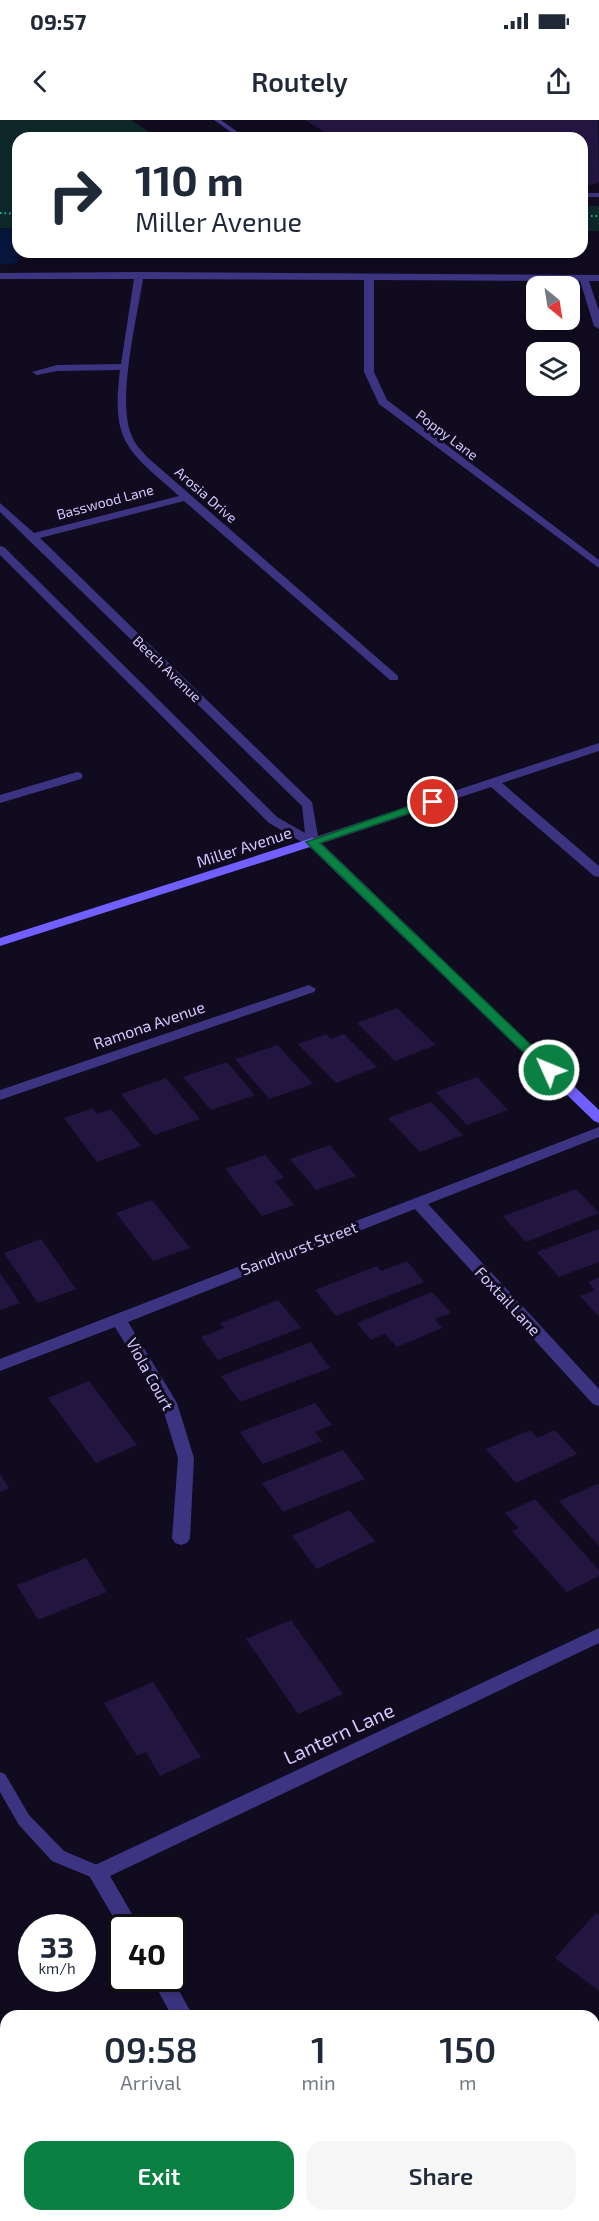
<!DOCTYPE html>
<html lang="en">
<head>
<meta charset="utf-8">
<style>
	:root { --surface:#fff; --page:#f6f6f7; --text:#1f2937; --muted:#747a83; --accent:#0b8043 }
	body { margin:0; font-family:"Exo 2",sans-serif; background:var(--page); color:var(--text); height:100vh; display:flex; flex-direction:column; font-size:22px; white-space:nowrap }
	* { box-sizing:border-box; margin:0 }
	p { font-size:20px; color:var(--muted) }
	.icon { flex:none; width:33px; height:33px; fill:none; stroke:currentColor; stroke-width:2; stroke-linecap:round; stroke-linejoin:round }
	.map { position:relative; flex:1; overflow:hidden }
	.drawer { position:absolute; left:0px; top:1890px; width:600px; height:212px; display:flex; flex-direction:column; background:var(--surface); border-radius:18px 18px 0 0; box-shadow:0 3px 9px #0003 }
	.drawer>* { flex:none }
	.banner { position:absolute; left:12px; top:12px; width:576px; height:126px; border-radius:18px; box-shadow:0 3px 9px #0003; background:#fff; color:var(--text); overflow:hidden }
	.needle { width:39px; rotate:150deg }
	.fabs { position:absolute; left:526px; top:156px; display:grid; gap:12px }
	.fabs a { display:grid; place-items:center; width:54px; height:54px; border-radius:12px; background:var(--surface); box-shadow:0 3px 9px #0003; font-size:30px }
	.speed { position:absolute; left:18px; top:1794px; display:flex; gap:12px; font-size:30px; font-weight:700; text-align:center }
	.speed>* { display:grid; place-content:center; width:78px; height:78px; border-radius:50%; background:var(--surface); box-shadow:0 3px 9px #0003; line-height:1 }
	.speed small { font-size:15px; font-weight:400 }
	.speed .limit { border:3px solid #111; border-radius:9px; background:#fff; color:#111 }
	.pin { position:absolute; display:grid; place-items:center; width:51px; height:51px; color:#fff; margin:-26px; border:3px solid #fff; border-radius:50%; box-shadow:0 2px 6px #0007 }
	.me { position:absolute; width:66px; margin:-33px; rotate:314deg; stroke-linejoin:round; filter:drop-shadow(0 0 4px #0008) }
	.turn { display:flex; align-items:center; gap:21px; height:126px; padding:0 24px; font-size:27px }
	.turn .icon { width:78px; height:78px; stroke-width:2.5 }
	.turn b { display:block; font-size:42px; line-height:51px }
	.eta { display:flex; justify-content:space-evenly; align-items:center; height:102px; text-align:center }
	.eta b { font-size:36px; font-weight:600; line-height:42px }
	.cta { display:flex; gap:12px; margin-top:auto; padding:12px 24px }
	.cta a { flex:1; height:69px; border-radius:18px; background:var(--accent); color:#fff; font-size:24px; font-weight:600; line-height:69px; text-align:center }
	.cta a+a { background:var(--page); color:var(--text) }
	.status { display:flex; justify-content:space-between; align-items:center; height:42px; padding:0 30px; background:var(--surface); direction:ltr }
	.status svg { height:16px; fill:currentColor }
	header { display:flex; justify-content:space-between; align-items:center; height:78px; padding:0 24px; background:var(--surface); font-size:27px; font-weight:600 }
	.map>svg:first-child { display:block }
</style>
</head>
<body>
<div class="status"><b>09:57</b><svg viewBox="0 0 49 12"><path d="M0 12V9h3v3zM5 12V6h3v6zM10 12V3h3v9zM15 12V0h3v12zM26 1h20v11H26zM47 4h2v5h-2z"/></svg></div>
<header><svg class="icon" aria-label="back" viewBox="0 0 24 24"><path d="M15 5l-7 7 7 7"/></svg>Routely<svg class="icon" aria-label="share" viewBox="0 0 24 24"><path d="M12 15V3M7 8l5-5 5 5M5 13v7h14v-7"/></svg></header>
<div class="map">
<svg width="599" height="2101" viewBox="0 0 599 2101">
	<rect width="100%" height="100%" fill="#100b1f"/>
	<g fill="#0e2829">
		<polygon points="0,0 131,0 158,18 18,18 18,109 0,108"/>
		<rect x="582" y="86" width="17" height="25"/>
	</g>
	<polygon fill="#06163d" points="0,109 18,109 18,132 20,132 17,143 0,145"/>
	<g fill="#221641">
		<polygon points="305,0 598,0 599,63 582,67 582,18 334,18"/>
		<polygon points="397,888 436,925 395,941 357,903"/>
		<polygon points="326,914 331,919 344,914 377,947 336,963 298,924"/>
		<polygon points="278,925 313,964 269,979 235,939"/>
		<polygon points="227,942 255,975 211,990 183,957"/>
		<polygon points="477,957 508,990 467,1005 436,972"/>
		<polygon points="166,958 200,999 154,1015 121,974"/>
		<polygon points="431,982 463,1015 420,1032 388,998"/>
		<polygon points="93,988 97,994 111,989 141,1026 97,1042 64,998"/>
		<polygon points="330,1025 356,1056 316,1070 290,1039"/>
		<polygon points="265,1035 284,1058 275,1061 294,1085 262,1096 225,1049"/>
		<polygon points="576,1069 599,1093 526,1122 503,1096"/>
		<polygon points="152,1080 190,1128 153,1141 116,1093"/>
		<polygon points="599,1109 599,1142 559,1157 537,1132"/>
		<polygon points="41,1119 76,1169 38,1183 4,1133"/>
		<polygon points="407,1141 424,1162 336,1196 315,1170 377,1146 381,1151"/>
		<polygon points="0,1153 20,1183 0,1190"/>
		<polygon points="599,1157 599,1197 580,1176 595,1170 588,1162"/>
		<polygon points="432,1172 451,1193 435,1199 442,1208 397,1227 385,1214 371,1220 357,1203"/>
		<polygon points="278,1180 301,1208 218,1240 201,1217 224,1208 220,1203"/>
		<polygon points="311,1222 330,1248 240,1282 221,1256"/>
		<polygon points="89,1261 137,1325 96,1343 48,1278"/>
		<polygon points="315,1283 332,1305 315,1312 322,1321 263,1344 240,1312"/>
		<polygon points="530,1310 537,1318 555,1310 577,1334 516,1363 486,1329"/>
		<polygon points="343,1330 365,1359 283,1392 262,1363"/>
		<polygon points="0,1354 9,1368 0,1372"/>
		<polygon points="597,1364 599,1365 599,1426 559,1381"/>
		<polygon points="535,1379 599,1450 599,1456 567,1472 512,1411 519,1408 505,1393"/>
		<polygon points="349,1390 375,1421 317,1449 292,1416"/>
		<polygon points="86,1438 107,1472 38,1500 17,1465"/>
		<polygon points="291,1500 343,1574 298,1594 246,1519"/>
		<polygon points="153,1562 201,1637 160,1656 146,1632 137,1636 104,1583"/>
		<polygon points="596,1793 599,1795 599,1871 555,1838"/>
		<rect x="594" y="1903" width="5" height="68"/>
		<polygon points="483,2096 563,2096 567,2101 473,2101"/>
	</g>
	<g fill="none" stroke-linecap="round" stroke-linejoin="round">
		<g stroke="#27b2b5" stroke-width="2" stroke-dasharray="1.5 3" stroke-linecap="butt">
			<polyline points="0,93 18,94"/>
			<polyline points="582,96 599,96"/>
		</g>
		<g fill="#3d3481" fill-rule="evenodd">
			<polygon points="214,0 221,0 246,18 239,18"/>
			<rect x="582" y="73" width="17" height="4"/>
			<polygon points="0,1652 5,1654 29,1695 64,1731 104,1748 106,1753 104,1758 98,1760 52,1741 19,1705 0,1672"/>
		</g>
		<g fill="#3d3481" fill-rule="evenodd">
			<path d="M139,152L599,155V161H589L599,191V209L594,206L580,161L374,160V252L387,280L599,440V448L379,284L364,252V160L143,159C137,197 117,280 131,314C134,323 141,330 147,337L398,556V560H390L184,381L40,418L312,682L318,716L599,623V631L502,663L599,746V757L594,756L491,667L317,725H307L269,703L0,435V426L4,427L277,697L305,713L302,686L0,392V383L34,413L179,376C127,330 111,323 120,250L57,251L37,255L32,252L57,245L121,244L134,159H0V153Z"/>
			<polygon points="77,652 81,653 83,656 81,659 0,683 0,675"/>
			<polygon points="309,865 316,869 314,872 0,980 0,970"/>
			<polygon points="599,1007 599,1017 428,1084 599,1269 599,1286 593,1284 415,1089 128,1202 177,1283 194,1338 190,1418 187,1423 181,1425 175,1423 172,1418 178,1338 161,1283 115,1207 0,1251 0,1239"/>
			<polygon points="599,1508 599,1523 110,1756 140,1808 122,1808 122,1812 91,1759 88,1753 91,1747"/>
			<polygon points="151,1858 172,1858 193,1896 172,1896"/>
			<polygon points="291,2096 314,2096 316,2101 293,2101"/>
		</g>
		<polygon fill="#7160ff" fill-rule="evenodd" points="312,718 317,719 599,990 599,1003 594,1001 310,727 0,826 0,818"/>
	</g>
	<polygon fill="#0b8043" stroke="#07532c" stroke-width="1.5" points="433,678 437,679 437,684 320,723 554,947 556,950 554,953 545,953 306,722"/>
	<g text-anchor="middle" stroke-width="6" stroke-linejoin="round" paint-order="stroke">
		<g font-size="14" fill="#d4c9ff" stroke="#100b1f">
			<text transform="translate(447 315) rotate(37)" y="5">Poppy Lane</text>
			<text transform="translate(206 375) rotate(41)" y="5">Arosia Drive</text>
			<text transform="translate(105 382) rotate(-15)" y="5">Basswood Lane</text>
			<text transform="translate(167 549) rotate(44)" y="5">Beech Avenue</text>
		</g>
		<g font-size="16" fill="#d4c9ff" stroke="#100b1f">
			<text transform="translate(244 727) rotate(-18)" y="6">Miller Avenue</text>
			<text transform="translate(149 905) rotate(-19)" y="6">Ramona Avenue</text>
			<text transform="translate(299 1128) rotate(-21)" y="6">Sandhurst Street</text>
			<text transform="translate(508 1181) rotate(47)" y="6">Foxtail Lane</text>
			<text transform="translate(150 1254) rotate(61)" y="6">Viola Court</text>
		</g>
		<g font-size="20" fill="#d4c9ff" stroke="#100b1f">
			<text transform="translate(339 1614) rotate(-25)" y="7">Lantern Lane</text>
		</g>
	</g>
</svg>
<div class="fabs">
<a><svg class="needle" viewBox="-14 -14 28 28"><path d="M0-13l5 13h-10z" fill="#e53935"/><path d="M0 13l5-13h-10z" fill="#747a83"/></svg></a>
<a><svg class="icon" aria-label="layers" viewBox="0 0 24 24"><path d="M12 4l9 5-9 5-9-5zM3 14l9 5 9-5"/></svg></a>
</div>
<div class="speed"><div>33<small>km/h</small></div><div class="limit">40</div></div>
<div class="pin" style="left:433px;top:682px;background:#d93025"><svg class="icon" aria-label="arrive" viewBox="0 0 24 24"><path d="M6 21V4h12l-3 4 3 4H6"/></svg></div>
<svg class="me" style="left:549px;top:950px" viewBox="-20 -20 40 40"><circle r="17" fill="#0b8043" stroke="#fff" stroke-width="3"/><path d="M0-11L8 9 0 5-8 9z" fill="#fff"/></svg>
<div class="banner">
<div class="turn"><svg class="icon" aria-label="right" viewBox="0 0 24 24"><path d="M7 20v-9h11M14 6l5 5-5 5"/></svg><div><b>110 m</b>Miller Avenue</div></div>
</div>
<section class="drawer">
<div class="eta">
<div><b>09:58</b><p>Arrival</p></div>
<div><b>1</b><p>min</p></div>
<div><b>150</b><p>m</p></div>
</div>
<div class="cta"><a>Exit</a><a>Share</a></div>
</section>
</div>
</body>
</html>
